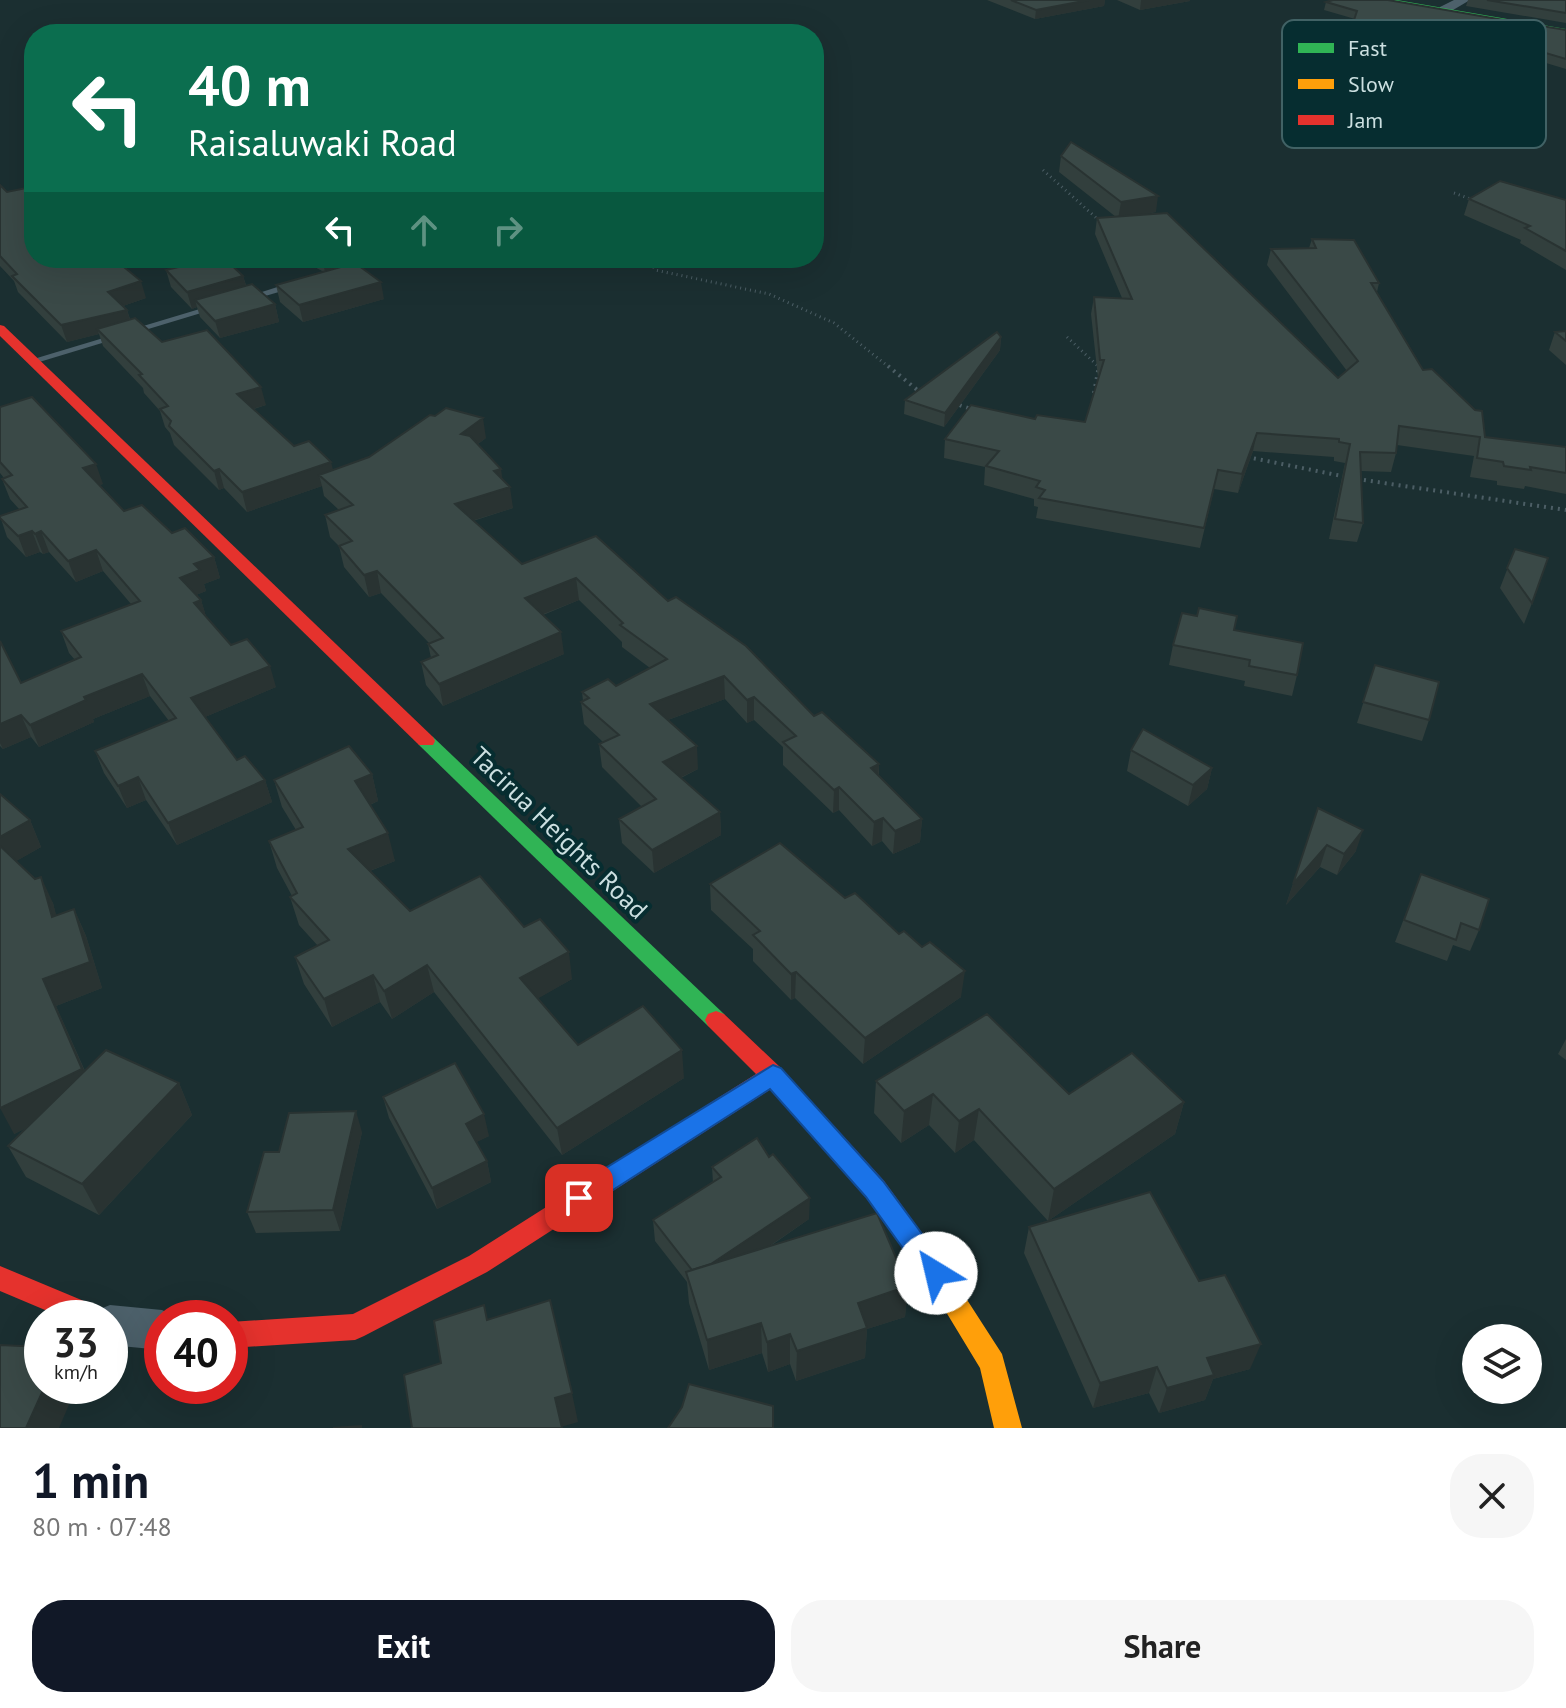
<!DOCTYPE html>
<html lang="en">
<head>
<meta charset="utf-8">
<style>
	:root { --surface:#fff; --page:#f6f6f6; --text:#222; --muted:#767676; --accent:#111827 }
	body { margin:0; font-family:"PT Sans",sans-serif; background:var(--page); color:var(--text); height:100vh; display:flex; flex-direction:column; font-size:30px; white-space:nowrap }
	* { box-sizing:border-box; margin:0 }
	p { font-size:26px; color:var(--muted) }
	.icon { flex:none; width:44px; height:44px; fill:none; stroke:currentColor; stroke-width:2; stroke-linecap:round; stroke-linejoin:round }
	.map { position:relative; height:1428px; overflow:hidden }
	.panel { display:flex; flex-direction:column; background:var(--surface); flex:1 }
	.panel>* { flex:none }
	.guide { position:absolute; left:24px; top:24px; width:800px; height:244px; border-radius:32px; box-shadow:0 8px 32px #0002; background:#0b6e4f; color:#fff; overflow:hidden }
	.tools { position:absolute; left:1462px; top:1324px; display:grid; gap:16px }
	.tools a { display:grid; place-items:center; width:80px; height:80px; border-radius:50%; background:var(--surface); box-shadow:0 8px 32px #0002; font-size:40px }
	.speed { position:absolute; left:24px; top:1300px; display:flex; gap:16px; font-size:40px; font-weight:700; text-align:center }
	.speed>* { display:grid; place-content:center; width:104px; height:104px; border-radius:50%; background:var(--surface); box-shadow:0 8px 32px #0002; line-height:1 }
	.speed small { font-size:20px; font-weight:400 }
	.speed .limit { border:12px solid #d22; background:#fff; color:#111 }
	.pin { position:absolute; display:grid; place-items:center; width:68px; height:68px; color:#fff; margin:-34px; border-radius:16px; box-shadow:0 4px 12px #0006 }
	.me { position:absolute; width:88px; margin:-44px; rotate:324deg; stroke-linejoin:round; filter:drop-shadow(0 0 6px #0008) }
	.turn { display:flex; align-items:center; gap:28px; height:168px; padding:0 32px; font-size:36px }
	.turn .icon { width:104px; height:104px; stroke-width:2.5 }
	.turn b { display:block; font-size:56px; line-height:68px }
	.lanes { display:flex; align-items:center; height:76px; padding:0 32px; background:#0003; justify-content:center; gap:40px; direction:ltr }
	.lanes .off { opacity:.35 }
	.round { display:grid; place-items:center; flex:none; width:84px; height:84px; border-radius:32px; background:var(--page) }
	.summary { display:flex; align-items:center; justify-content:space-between; height:136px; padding:0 32px }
	h1 { font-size:48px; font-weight:700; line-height:60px; color:var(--accent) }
	.action { display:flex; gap:16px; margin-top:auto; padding:16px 32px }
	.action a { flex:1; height:92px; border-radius:32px; background:var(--accent); color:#fff; font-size:32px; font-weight:700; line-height:92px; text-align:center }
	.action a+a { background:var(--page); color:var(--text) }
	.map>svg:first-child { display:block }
</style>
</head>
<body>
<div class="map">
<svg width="1566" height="1428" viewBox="0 0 1566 1428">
	<rect width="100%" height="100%" fill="#1b2f31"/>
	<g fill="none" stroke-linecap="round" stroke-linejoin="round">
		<g stroke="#4c5e65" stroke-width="3" stroke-dasharray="1 4" stroke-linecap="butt">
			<polyline points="1043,170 1102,223"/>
			<polyline points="1454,193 1476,201"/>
			<polyline points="650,258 655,270 769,294 834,323 890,368"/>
			<polyline points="1067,337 1100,368"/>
		</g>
		<g stroke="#4c5e65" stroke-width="4" stroke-dasharray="2 5" stroke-linecap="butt">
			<polyline points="888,366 921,393"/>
			<polyline points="1094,393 1099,366"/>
			<polyline points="953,403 974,410"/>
			<polyline points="1247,457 1347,477"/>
			<polyline points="1357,479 1566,510"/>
		</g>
		<g fill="#4d616b" fill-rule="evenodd">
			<polygon points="293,282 296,283 296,287 248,301 243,298"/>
			<polygon points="213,305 221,307 36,363 27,361"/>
		</g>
		<g fill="#4d616b" fill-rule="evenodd">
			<polygon points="1454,0 1470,0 1448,13 1440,13 1440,7"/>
			<polygon points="110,1305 162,1310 178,1318 162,1318 162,1350 110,1345 110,1318 92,1318 95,1311"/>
		</g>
		<g fill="#30b455" fill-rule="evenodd">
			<polygon points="1379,0 1397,0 1566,29 1566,33"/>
			<polygon points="426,735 433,737 724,1014 727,1020 724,1026 716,1029 708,1026 419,745 417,741"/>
		</g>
		<polygon fill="#ff9f0a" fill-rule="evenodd" points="933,1257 942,1261 1002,1354 1022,1428 994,1428 980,1368 920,1269 924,1261"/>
		<g fill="#e5322d" fill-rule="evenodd">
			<polygon points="0,325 4,326 433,737 435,741 433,745 419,745 0,336"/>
			<polygon points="716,1011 724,1014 781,1068 884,1181 942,1261 946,1269 942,1277 933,1281 924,1277 866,1197 771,1089 487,1272 364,1336 355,1340 230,1348 230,1322 353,1314 469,1256 756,1074 708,1026 705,1020 708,1014"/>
			<polygon points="0,1266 103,1309 107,1318 64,1318 0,1291"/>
		</g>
	</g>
	<g fill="#323f3d">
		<polygon points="987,0 1105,0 1104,6 1035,19"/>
		<polygon points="1117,0 1190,0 1190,1 1140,10"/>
		<polygon points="1468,0 1566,0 1566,23 1466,6"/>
		<polygon points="1326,2 1518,32 1441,73 1440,74 1450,81 1452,71 1566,30 1566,69 1526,57 1515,63 1506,61 1482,74 1461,88 1452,105 1426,101 1427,97 1399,93 1402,83 1420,61 1344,53 1355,19 1324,10"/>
		<polygon points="1061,156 1156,212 1140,215 1338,378 1347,371 1267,265 1271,249 1309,248 1312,239 1379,283 1377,292 1423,370 1485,437 1566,447 1566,494 1525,486 1524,489 1497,485 1497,481 1470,477 1474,456 1397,445 1396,453 1391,472 1361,471 1363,523 1357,542 1329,539 1345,463 1334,461 1334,457 1253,451 1238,493 1214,489 1200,548 1036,518 1038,507 1034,506 1034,499 984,485 985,467 944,458 945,439 1035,419 1085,422 1098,378 1091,314 1094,297 1122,298 1095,234 1097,218 1116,217 1059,172"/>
		<polygon points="0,185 34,258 146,298 123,306 127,310 130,319 162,342 266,405 254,409 294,446 333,470 486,438 478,444 502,479 513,508 473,521 522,564 668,601 814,716 879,764 879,776 922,819 920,842 893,854 882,841 872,846 839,810 833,813 783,765 783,747 754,720 747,723 725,699 668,720 698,769 681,778 720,812 721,835 654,873 622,843 619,819 642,807 602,767 599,744 603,742 584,724 581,702 583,701 582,692 616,686 650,668 622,647 622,642 579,600 543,615 564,654 443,706 426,685 421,662 431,658 428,644 430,644 381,593 369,597 344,567 339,546 330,537 325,515 339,510 324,496 322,486 247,512 224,488 219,490 174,445 170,433 165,427 160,411 144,393 143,388 103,346 99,334 67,342 18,292 14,281 0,266"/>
		<polygon points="1469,199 1566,200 1566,270 1520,243 1521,240 1464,215"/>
		<polygon points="298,258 357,258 358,261 337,268 384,299 303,322 280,302 276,285 324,272"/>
		<polygon points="166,270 243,276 246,285 275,304 279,322 220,338 200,317 197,307 192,309 171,287"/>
		<polygon points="1566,331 1566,365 1549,350 1555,332"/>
		<polygon points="1001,337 1000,350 944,427 904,414 905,400"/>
		<polygon points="0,407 103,484 99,485 124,511 172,533 214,557 220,578 204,584 206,591 196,595 201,600 206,617 231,645 276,687 205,717 237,760 265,780 272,802 177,845 146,800 127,808 104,773 95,751 169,721 150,696 93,719 94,722 39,747 31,737 3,749 0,746 0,641 21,683 75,660 69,653 61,631 131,604 103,571 76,582 49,552 43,554 40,552 26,557 7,537 0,516 19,509 10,499 2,479 4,478 0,473"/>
		<polygon points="1515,549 1532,603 1524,624 1500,588"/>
		<polygon points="1234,630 1297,675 1292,696 1244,686 1245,681 1169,665 1173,645"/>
		<polygon points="1375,665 1429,720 1422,741 1357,723"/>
		<polygon points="1131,750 1212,768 1207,789 1188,806 1127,771"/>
		<polygon points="372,774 378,801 370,805 395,861 370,871 410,911 524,927 572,979 538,998 578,1045 684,1078 562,1155 434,992 392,1019 380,1002 332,1027 304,984 295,957 318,946 299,925 290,897 292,896 277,868 269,841 296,830 282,807 274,780"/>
		<polygon points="0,794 30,820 41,847 16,861 53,903 56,916 74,909 86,936 102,988 56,1006 85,1071 179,1083 192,1115 99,1215 26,1177 8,1146 26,1128 14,1134"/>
		<polygon points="1318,808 1356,851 1337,875 1320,867 1286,905"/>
		<polygon points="1421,874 1479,930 1470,951 1453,945 1447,961 1395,942"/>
		<polygon points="710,884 845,898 961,997 863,1064 795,998 791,1000 753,961 753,949 711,910"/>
		<polygon points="1566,1039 1566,1060 1558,1054"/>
		<polygon points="876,1081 1069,1094 1184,1102 1175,1134 1048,1221 974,1140 955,1153 929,1125 901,1143 874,1113"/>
		<polygon points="383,1097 489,1136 476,1142 487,1161 491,1182 437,1209 389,1118"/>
		<polygon points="362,1132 340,1231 256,1233 247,1212 279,1152"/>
		<polygon points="712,1167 809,1219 769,1247 908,1286 905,1317 867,1329 865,1358 796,1381 790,1364 768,1372 762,1353 709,1370 689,1303 687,1282 655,1241 653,1220 713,1183"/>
		<polygon points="1029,1227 1199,1281 1250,1369 1213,1379 1205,1400 1159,1413 1149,1393 1093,1408 1024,1253"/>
	</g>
	<g fill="#293332">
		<polygon points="1089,0 1105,0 1104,6 1035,19 1036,10"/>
		<polygon points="1141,0 1190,0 1190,1 1140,10"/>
		<polygon points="1521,23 1518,32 1441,73 1436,83 1443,64"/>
		<polygon points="1529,48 1526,57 1515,63 1518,54"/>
		<polygon points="1509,52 1506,61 1482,74 1461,88 1452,105 1455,96 1464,79 1485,64"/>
		<polygon points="1158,196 1156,212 1118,219 1121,202"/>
		<polygon points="322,258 357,258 358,261 325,272"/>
		<polygon points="243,276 248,293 195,300 197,307 192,309 187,292"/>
		<polygon points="141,281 146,298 114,309 108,292"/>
		<polygon points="381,282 384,299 303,322 299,305"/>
		<polygon points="275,304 279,322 220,338 215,321"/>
		<polygon points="127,310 132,327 97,329 99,334 67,342 61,325"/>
		<polygon points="1001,337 1000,350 944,427 945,413"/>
		<polygon points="261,387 266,405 242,412 237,394"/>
		<polygon points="483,418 486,438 464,454 461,434"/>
		<polygon points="1257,433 1253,451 1238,493 1242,474"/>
		<polygon points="331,462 336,481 319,475 322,486 247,512 242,492"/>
		<polygon points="96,464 103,484 90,488 83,468"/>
		<polygon points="219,469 224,488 219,490 214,471"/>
		<polygon points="501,469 504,489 510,487 513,508 458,525 455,504 494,471"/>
		<polygon points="32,531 40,552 26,557 18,536"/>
		<polygon points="41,531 49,552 43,554 35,534"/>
		<polygon points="96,550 103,571 76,582 68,561"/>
		<polygon points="214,557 220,578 204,584 206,591 186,599 180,578 194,564"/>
		<polygon points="377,571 381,593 369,597 364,575"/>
		<polygon points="576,578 579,600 528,620 525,598"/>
		<polygon points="201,600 208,622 194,603"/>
		<polygon points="561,632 564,654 443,706 439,684"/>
		<polygon points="270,666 276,687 198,720 191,698"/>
		<polygon points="142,674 150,696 93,719 94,722 39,747 30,725 84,697"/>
		<polygon points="724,676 725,699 651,726 650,704"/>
		<polygon points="754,697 754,720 747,723 747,700"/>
		<polygon points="21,715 31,737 3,749 0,743 0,724"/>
		<polygon points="697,746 698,769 665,785 663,762"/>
		<polygon points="879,764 878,787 871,768"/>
		<polygon points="1212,768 1207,789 1188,806 1193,785"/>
		<polygon points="372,774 378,801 362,808 355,781"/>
		<polygon points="138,777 146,800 127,808 118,786"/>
		<polygon points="265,780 272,802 177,845 168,823"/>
		<polygon points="839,787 839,810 833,813 834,790"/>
		<polygon points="720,812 721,835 654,873 652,850"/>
		<polygon points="883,818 882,841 872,846 874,822"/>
		<polygon points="922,819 920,842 893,854 895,831"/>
		<polygon points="30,820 41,847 6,867 0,854 0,837"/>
		<polygon points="1363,830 1356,851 1337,875 1344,854"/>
		<polygon points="388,833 395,861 356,876 348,849"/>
		<polygon points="1327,845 1320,867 1286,905 1293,884"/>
		<polygon points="41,877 53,903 64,944 52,917"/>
		<polygon points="74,909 86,936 102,988 56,1006 95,1095 14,1134 0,1108 43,979"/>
		<polygon points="569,952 572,979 525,1006 520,978"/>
		<polygon points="427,965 434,992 392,1019 384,991"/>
		<polygon points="965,971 961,997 863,1064 865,1038"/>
		<polygon points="796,972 795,998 791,1000 791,974"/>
		<polygon points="373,975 380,1002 332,1027 324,999"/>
		<polygon points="682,1050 684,1078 562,1155 557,1128"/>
		<polygon points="179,1083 192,1115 99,1215 82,1184"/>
		<polygon points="933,1094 929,1125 901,1143 904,1111"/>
		<polygon points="1184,1102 1175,1134 1048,1221 1054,1189"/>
		<polygon points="979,1109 974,1140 955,1153 959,1121"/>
		<polygon points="356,1111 362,1132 340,1231 333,1210"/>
		<polygon points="484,1114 489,1136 471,1145 466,1124"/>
		<polygon points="487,1161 491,1182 437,1209 432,1188"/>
		<polygon points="810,1198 809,1219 697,1295 696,1275"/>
		<polygon points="908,1286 905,1317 867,1329 865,1358 796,1381 797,1351 858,1303"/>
		<polygon points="761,1323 762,1353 709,1370 707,1340"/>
		<polygon points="790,1334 790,1364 768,1372 767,1342"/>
		<polygon points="1261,1344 1250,1369 1213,1379 1205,1400 1159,1413 1167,1388 1207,1358"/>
		<polygon points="1157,1367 1149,1393 1093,1408 1100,1383"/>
		<polygon points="45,1386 77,1386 59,1428 26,1428"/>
		<polygon points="572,1393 578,1422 561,1427 555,1398"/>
	</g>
	<g fill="#3a4947" stroke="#293332" stroke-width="2">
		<polygon points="1011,0 1089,0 1036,10"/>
		<polygon points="1333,0 1388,0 1521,23 1443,64 1439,73 1450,81 1457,78 1452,71 1536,25 1566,30 1566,59 1529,48 1518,54 1509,52 1485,64 1464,79 1455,96 1428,92 1430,87 1402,83 1421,60 1433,53 1346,44 1357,11 1326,2"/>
		<polygon points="1487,0 1566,0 1566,13"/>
		<polygon points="1071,142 1158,196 1121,202 1061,156"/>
		<polygon points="1500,181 1566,200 1566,251 1525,228 1530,226 1469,199"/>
		<polygon points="0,185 7,192 31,187 34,190 34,258 113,258 141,281 108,292 127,310 61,325 12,276 17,274 0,256"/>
		<polygon points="1167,213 1338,378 1358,361 1271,249 1316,248 1312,239 1354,240 1379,283 1371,283 1423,370 1432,369 1475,410 1482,411 1485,437 1566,447 1566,473 1530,467 1531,470 1504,466 1503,462 1477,458 1480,437 1399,426 1396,453 1360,452 1363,523 1335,519 1350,444 1339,442 1339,439 1257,433 1242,474 1218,470 1204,528 1039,498 1045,490 1036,487 1040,481 986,466 999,451 945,439 971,405 1035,419 1037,415 1085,422 1104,360 1100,360 1094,297 1132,299 1097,218"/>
		<polygon points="216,258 224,258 243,276 187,292 166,270"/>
		<polygon points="355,263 381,282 299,305 276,285"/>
		<polygon points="252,284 275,304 215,321 195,300"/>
		<polygon points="135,318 162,342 207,330 261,387 237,394 294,446 309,441 331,462 242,492 219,469 214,471 169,426 171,421 160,409 168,406 139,375 142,374 97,329"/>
		<polygon points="1566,331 1566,341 1555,332"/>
		<polygon points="997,332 1001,337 945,413 905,400"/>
		<polygon points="32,397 96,464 83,468 124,511 142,505 172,533 185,528 214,557 194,564 200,570 180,578 201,600 194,603 231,645 247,639 270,666 191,698 237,760 245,756 265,780 168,823 138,777 118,786 95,751 176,718 142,674 84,697 86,700 30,725 21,715 0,724 0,641 21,683 81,657 61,631 140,601 96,550 68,561 41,531 35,534 32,531 18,536 0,518 0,516 27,507 2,479 12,475 0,462 0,407"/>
		<polygon points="446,408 483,418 461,434 470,436 501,469 494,471 510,487 455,504 522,564 596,536 668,601 676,597 746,646 814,716 822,712 879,764 871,768 922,819 895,831 883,818 874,822 839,787 834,790 783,742 796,736 754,697 747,700 724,676 650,704 697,746 663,762 720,812 652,850 619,819 656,799 599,744 619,735 581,702 589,698 582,692 608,679 616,686 667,659 620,625 623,623 576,578 525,598 561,632 439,684 421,662 438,655 428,644 443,638 377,571 364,575 339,546 352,541 325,515 353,505 319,475 369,457 430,415 435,416"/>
		<polygon points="1515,549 1548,558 1532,603 1507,568"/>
		<polygon points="1199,608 1237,616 1234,630 1303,643 1297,675 1249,666 1250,660 1173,645 1182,613 1197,616"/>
		<polygon points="1375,665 1439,682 1429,720 1363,702"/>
		<polygon points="1143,729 1212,768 1193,785 1131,750"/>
		<polygon points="349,746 372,774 355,781 388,833 348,849 410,911 480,876 524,927 540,919 569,952 520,978 578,1045 643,1006 682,1050 557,1128 427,965 384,991 373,975 324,999 295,957 329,940 290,897 297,893 269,841 303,827 274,780"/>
		<polygon points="0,794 30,820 0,837"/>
		<polygon points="1318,808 1363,830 1344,854 1327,845 1293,884"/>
		<polygon points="780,843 845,898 855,893 899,934 904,931 922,947 930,942 965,971 865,1038 796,972 791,974 753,935 760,931 710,884"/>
		<polygon points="0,846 35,879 41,877 52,917 74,909 90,962 43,979 82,1069 0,1108"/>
		<polygon points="1421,874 1489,899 1479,930 1461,923 1456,940 1404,920"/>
		<polygon points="987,1014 1069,1094 1132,1053 1184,1102 1054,1189 979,1109 959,1121 933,1094 904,1111 876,1081"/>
		<polygon points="106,1050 179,1083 82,1184 8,1146"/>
		<polygon points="455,1063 484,1114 466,1124 487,1161 432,1188 383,1097"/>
		<polygon points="356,1111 333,1210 247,1212 264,1152 279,1152 289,1113"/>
		<polygon points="757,1138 769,1157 773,1154 810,1198 711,1264 692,1270 653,1220 721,1177 712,1167"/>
		<polygon points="1150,1192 1199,1281 1225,1275 1261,1344 1207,1358 1214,1375 1167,1388 1157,1367 1100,1383 1029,1227"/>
		<polygon points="877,1213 908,1286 858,1303 867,1328 797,1351 790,1334 767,1342 761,1323 707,1340 686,1272"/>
		<polygon points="550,1300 572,1393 555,1398 562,1428 412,1428 404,1375 441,1363 434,1321 484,1305 487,1320"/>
		<polygon points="0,1345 42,1347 42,1386 45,1386 26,1428 0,1428"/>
		<polygon points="689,1384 773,1406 773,1428 668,1428 682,1407"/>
		<polygon points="361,1426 361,1428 333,1428"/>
	</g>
	<polygon fill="#1a73e8" stroke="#114b97" stroke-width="2" points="773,1065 781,1068 883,1181 945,1265 949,1273 945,1282 936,1285 927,1282 866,1197 770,1089 588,1206 579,1209 570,1206 566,1198 570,1190"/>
	<g text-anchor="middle" stroke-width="8" stroke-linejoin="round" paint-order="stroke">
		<g font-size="26" fill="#cbdfe0" stroke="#062d30">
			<text transform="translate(559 833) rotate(44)" y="9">Tacirua Heights Road</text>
		</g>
	</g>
	<rect x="1282" y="20" width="264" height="128" rx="12" fill="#062d30" stroke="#416265" stroke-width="2"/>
	<rect x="1298" y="43" width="36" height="10" fill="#30b455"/>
	<rect x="1298" y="79" width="36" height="10" fill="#ff9f0a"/>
	<rect x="1298" y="115" width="36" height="10" fill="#e5322d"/>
	<g font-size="22" fill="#cbdfe0">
		<text x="1348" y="56">Fast</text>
		<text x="1348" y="92">Slow</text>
		<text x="1348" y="128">Jam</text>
	</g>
</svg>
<div class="tools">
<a><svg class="icon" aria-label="layers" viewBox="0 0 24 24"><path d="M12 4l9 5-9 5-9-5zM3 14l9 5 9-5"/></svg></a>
</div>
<div class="speed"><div>33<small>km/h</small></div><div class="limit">40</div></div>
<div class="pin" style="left:579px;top:1198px;background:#d93025"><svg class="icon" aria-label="arrive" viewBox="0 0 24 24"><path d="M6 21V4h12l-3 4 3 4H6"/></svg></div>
<svg class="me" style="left:936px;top:1273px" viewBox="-20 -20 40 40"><circle r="19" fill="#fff"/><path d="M0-13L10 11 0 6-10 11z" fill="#1a73e8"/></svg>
<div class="guide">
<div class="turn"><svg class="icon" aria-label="left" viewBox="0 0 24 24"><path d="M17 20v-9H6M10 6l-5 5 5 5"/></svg><div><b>40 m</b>Raisaluwaki Road</div></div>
<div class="lanes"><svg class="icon" aria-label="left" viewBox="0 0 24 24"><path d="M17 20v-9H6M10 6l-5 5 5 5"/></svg><svg class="icon off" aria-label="ahead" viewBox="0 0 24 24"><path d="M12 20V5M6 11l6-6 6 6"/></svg><svg class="icon off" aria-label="right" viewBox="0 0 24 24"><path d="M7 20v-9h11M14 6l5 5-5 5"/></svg></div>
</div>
</div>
<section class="panel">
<div class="summary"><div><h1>1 min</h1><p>80 m · 07:48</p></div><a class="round"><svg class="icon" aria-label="close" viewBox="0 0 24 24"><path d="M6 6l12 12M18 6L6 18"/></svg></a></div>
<div class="action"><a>Exit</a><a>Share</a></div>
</section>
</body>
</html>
